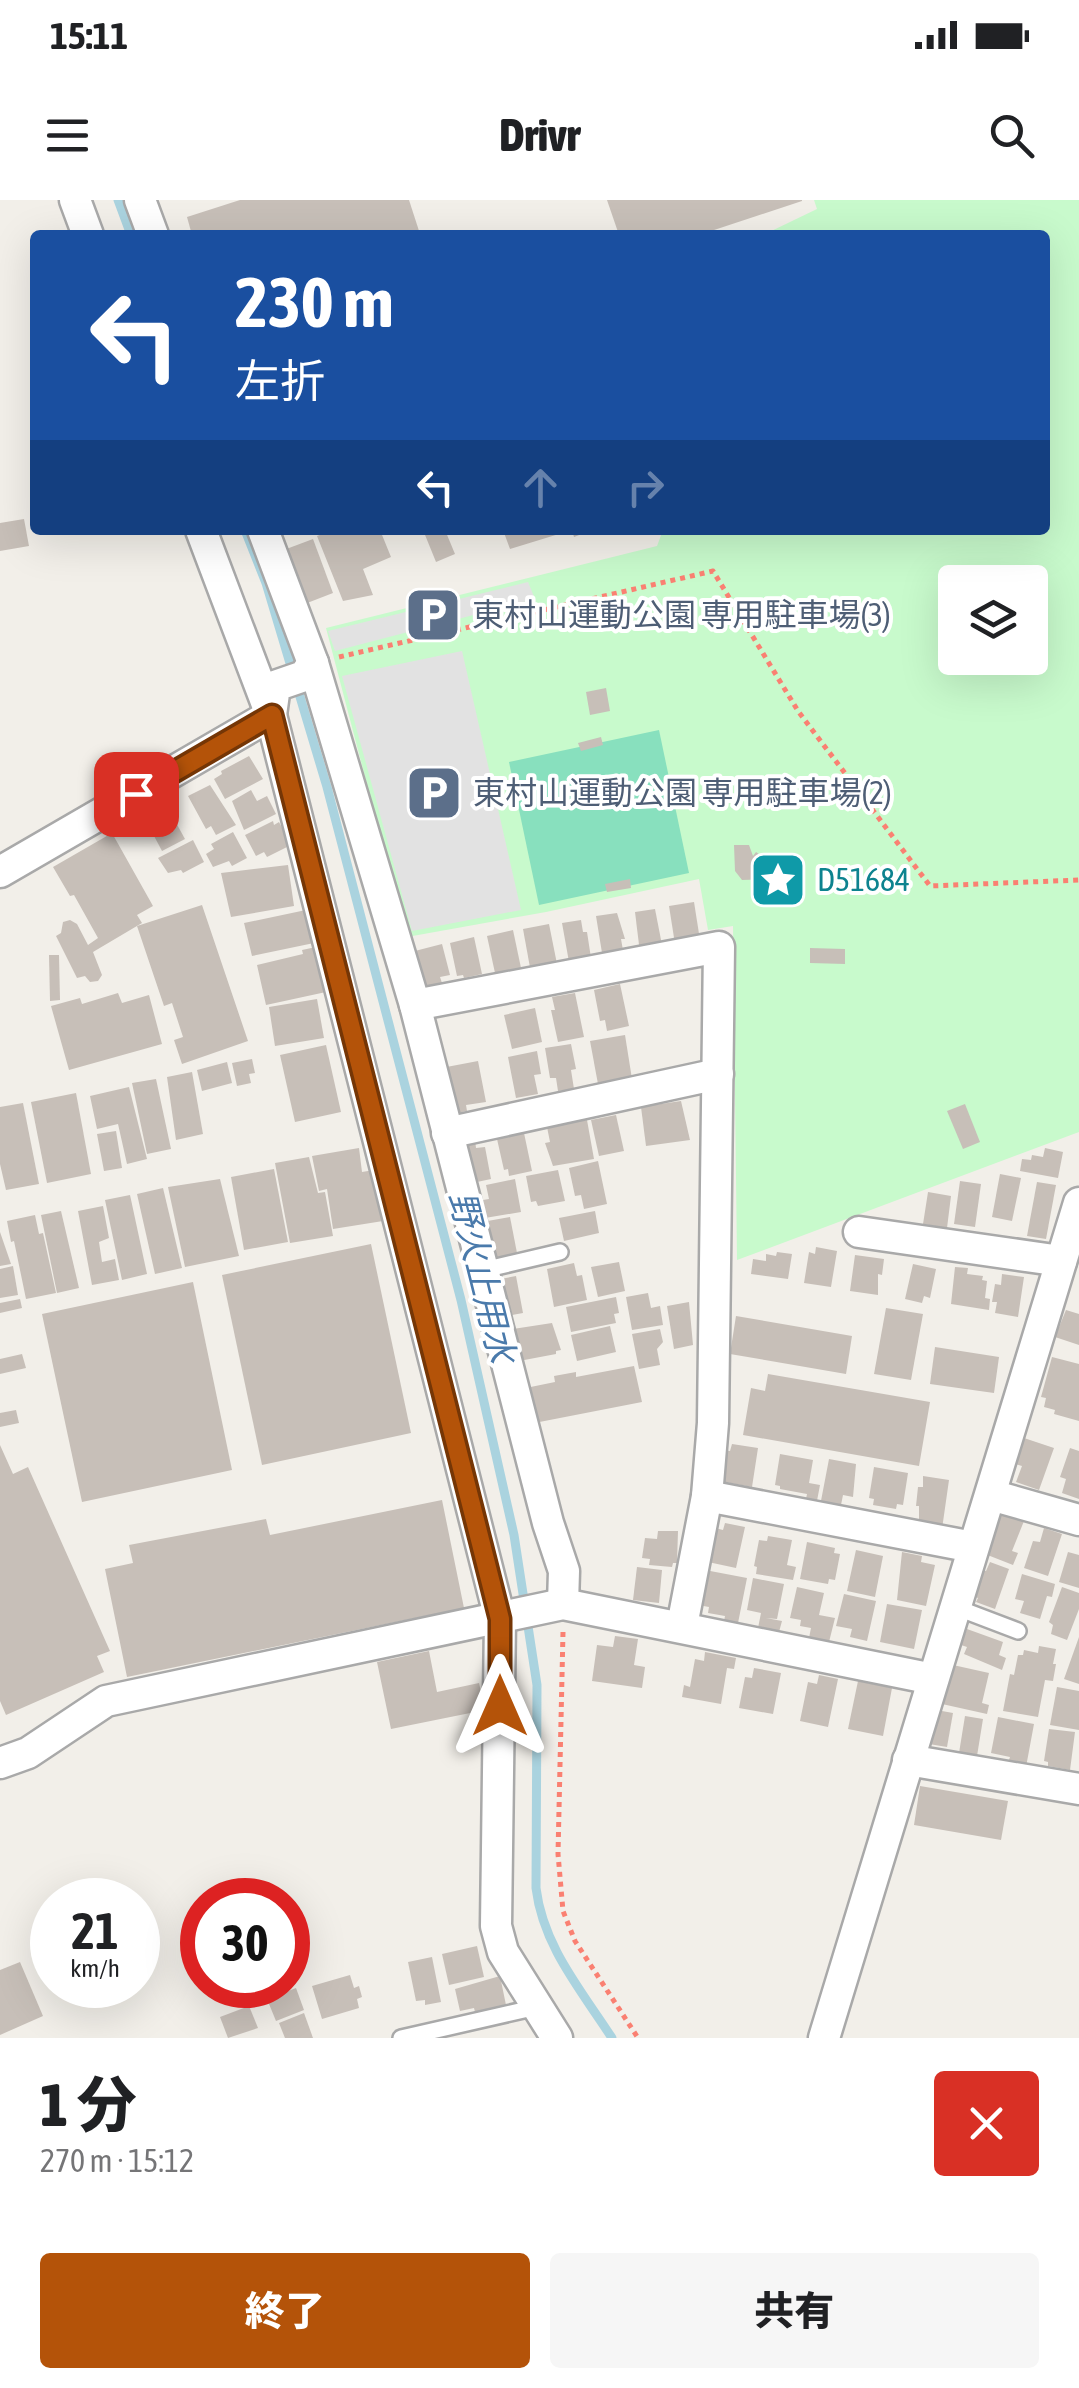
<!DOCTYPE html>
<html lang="ja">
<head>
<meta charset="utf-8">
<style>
	:root { --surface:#fff; --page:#f6f6f6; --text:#202124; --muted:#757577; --accent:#b45309 }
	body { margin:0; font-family:"Asap Condensed","Noto Sans JP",sans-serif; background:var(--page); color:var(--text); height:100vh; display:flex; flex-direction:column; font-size:38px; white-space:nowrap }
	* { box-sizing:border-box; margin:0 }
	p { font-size:32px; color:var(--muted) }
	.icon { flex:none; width:55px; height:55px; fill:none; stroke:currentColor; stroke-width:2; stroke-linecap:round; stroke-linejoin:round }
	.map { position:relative; height:1838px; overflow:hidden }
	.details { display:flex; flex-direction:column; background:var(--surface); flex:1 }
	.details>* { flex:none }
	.banner { position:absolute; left:30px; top:30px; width:1020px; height:305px; border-radius:10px; box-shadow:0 10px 40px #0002; background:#1a4fa0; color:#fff; overflow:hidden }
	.tools { position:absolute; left:938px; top:365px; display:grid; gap:20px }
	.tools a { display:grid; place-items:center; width:110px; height:110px; border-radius:10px; background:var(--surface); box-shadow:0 10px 40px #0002; font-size:50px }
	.speed { position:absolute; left:30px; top:1678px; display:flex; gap:20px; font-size:50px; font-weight:700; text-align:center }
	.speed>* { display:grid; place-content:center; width:130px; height:130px; border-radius:50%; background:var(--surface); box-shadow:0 10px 40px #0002; line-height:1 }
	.speed small { font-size:25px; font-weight:400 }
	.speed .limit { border:15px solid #d22; background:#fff; color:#111 }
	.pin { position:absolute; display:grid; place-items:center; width:85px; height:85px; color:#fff; margin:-42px; border-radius:20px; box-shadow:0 5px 15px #0006 }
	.me { position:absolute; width:110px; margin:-55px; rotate:0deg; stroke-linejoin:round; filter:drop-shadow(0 0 8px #0008) }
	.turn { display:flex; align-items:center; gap:35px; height:210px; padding:0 40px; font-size:45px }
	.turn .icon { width:130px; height:130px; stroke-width:2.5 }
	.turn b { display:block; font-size:70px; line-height:85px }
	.lanes { display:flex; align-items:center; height:95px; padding:0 40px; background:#0003; justify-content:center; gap:50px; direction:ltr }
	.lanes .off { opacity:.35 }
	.round { display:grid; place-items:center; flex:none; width:105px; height:105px; border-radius:10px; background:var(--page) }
	.head { display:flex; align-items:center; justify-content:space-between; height:170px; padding:0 40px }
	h1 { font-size:60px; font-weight:800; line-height:75px }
	.cta { display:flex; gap:20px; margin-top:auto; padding:20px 40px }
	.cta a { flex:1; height:115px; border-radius:10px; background:var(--accent); color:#fff; font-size:40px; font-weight:800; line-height:115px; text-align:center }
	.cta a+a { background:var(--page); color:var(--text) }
	.status { display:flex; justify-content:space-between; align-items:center; height:70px; padding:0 50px; background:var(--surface); direction:ltr }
	.status svg { height:28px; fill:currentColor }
	header { display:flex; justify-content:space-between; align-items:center; height:130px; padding:0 40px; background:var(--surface); font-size:45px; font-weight:800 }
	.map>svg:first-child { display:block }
</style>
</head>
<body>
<div class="status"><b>15:11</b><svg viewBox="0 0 49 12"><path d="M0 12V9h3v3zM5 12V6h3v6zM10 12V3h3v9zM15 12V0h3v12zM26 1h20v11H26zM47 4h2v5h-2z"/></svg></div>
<header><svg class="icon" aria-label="menu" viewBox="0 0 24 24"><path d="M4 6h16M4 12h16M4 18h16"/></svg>Drivr<svg class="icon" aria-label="search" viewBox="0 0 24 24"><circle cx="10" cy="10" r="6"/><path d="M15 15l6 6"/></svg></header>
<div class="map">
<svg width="1079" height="1838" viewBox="0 0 1079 1838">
	<rect width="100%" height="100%" fill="#f2efe9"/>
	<path fill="#c8facc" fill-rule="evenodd" d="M814,0H1079V932L737,1060L733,726L708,730L699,679L546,712L407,737L326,428L657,346L663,330H1045V35H763L817,9ZM955,382H1030V458H955Z"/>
	<polygon fill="#88e0be" points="659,530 689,673 539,705 509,562"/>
	<g fill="#e2e2e2">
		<polygon points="528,382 535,399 335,451 328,431"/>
		<polygon points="462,451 521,710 412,731 342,476"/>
	</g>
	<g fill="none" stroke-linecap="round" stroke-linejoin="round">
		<g stroke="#aad3df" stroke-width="9">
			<polyline points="118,0 131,35"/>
			<path d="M245,330L266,383L327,587L461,1100L514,1335L537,1485L536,1688C543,1746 581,1790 612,1838"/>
		</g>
	</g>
	<g fill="#c7bfb8">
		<polygon points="240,0 409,0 420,34 192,35 187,17"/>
		<polygon points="607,0 802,0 802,1 699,35 619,35"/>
		<polygon points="24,319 29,346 0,351 0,323"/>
		<polygon points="333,330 380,330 391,357 363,369 373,395 343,401 317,336"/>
		<polygon points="423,330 445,330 455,354 436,362"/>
		<polygon points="503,330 592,330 574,337 572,330 510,349"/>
		<polygon points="313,339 333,393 302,405 281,351"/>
		<polygon points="606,488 610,511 590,515 586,492"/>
		<polygon points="601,537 603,545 581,551 578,543"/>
		<polygon points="249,556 263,579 225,599 214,579 222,574 221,571"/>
		<polygon points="210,585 236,625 216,635 211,626 206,629 188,596"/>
		<polygon points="251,590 257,601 267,596 276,614 244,630 232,601"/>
		<polygon points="164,601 185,639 162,651 144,617"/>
		<polygon points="273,621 274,625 279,622 291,645 267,657 264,652 256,656 245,635"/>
		<polygon points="233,632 247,658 232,666 229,661 213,667 206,654 214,649 211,644"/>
		<polygon points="112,633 153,706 137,715 142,723 93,752 102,775 98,781 90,782 85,776 77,778 56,736 61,733 63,722 70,720 77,724 88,745 98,738 74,695 70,696 53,667"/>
		<polygon points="193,640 204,662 183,673 181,670 168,673 158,658"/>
		<polygon points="734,645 749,645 753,656 756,652 763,657 758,663 771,668 771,679 742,680 735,671"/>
		<polygon points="288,665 294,706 231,717 221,673"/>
		<polygon points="630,679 631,688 607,692 605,684"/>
		<polygon points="694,702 700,740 675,744 669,706"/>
		<polygon points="202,705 248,841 182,864 174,840 183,837 172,803 164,806 137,726"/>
		<polygon points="655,709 662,745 640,753 635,712"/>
		<polygon points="306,710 314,743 252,756 244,723"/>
		<polygon points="617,713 625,739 621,739 624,756 603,759 596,716"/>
		<polygon points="581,720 583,732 587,732 591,758 569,762 562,723"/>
		<polygon points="549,724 557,764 531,773 523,729"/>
		<polygon points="513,730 521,768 495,773 487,736"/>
		<polygon points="474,737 482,774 464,778 463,775 457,776 450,743"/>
		<polygon points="442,744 450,775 440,777 442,783 421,788 411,752"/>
		<polygon points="316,747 326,792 266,805 257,765 303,754 302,750"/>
		<polygon points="810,748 845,749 845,764 810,763"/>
		<polygon points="49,755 59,755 60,800 50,801"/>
		<polygon points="620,784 629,826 607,831 605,820 600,821 594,790"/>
		<polygon points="118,793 122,803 149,795 162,844 69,870 51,806 80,798 82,804"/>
		<polygon points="575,793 584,837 558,842 551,810 555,810 552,797"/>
		<polygon points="317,799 324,838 275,846 269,807"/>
		<polygon points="535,808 542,842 512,849 504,815"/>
		<polygon points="625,835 632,879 598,884 590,841"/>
		<polygon points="571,844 576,869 571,870 574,889 558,891 556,878 550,878 545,848"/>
		<polygon points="326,845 341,912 295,922 280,855"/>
		<polygon points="537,851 541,874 534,875 538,894 516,898 508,857"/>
		<polygon points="252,859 255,873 249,874 251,883 237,886 232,863"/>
		<polygon points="478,861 486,902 466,905 467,911 451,914 436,869"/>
		<polygon points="227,862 232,883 202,891 197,870"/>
		<polygon points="192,872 203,934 176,940 167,877"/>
		<polygon points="156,879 171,949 147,954 132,883"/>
		<polygon points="129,887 147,959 127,964 118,924 97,929 90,896"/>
		<polygon points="76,893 91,974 47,983 31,902"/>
		<polygon points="681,901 690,940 646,946 641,907"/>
		<polygon points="23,903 39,984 6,990 0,964 0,907"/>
		<polygon points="965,904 980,942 963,949 947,911"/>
		<polygon points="616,915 624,951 599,956 591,920"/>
		<polygon points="587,920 594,959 553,966 545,943 550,942 547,927"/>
		<polygon points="116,931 122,968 104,971 97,934"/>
		<polygon points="524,933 532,971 509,976 508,969 504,970 497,939"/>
		<polygon points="475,940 476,948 485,947 491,979 463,985 462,943"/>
		<polygon points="359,948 362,972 374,970 383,1021 333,1029 327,989 319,991 312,956"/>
		<polygon points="1045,948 1063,952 1058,978 1020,971 1022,959 1031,960 1032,955 1043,957"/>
		<polygon points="309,957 318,993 325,992 333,1036 290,1043 275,963"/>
		<polygon points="598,961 607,1004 584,1009 581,995 575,996 569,968"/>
		<polygon points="274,969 288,1042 244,1050 231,977"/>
		<polygon points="558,970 565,1001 538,1006 536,1001 531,1002 526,976"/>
		<polygon points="1000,974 1021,978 1012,1021 992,1017"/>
		<polygon points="220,979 239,1056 185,1067 168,987"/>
		<polygon points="515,979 521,1012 479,1019 477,1001 489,999 486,985"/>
		<polygon points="960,981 981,984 975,1027 954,1024"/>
		<polygon points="1037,982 1056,985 1046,1039 1027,1036"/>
		<polygon points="163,988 182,1068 155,1074 137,994"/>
		<polygon points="928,992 951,996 947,1028 923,1024"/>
		<polygon points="130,995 147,1074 122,1080 105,1000"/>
		<polygon points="103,1006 109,1038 99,1042 102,1062 115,1059 119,1080 92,1085 78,1011"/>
		<polygon points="61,1011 79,1088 57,1093 41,1015"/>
		<polygon points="595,1011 599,1033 564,1041 559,1018"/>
		<polygon points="35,1015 39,1034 43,1033 56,1093 26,1099 14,1041 11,1042 7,1021"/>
		<polygon points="510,1017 517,1053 483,1060 482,1022"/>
		<polygon points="0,1032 11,1064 0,1066"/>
		<polygon points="371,1044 411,1233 262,1265 222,1075"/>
		<polygon points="816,1047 837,1051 831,1087 804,1083 809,1052 815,1054"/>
		<polygon points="777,1052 792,1054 788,1079 751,1074 753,1059 766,1061 766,1054 776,1056"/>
		<polygon points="855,1055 884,1059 882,1075 878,1074 878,1095 850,1091"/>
		<polygon points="619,1062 625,1091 598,1097 591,1067"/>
		<polygon points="574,1063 577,1076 582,1075 587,1100 554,1107 547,1069"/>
		<polygon points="913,1064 936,1069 930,1098 924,1096 922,1103 905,1099"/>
		<polygon points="13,1066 18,1095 0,1098 0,1069"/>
		<polygon points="955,1067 968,1068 967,1074 983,1076 982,1080 987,1081 985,1098 990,1099 989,1110 951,1104"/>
		<polygon points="1002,1074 1024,1077 1018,1117 995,1113 997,1102 992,1102 995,1084 1001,1085"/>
		<polygon points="516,1076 523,1113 496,1118 495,1080"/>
		<polygon points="193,1082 232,1270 82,1302 42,1114"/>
		<polygon points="648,1093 651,1108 660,1106 663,1125 632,1130 626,1097"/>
		<polygon points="616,1097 619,1113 614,1114 616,1123 571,1132 566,1107"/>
		<polygon points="20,1099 22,1108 0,1113 0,1103"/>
		<polygon points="689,1102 693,1145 674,1149 667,1106"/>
		<polygon points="886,1108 923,1114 911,1180 874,1174"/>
		<polygon points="1066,1110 1079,1114 1079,1145 1055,1137"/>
		<polygon points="736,1116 852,1136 846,1174 730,1154"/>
		<polygon points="552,1123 561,1150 556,1151 556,1154 519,1161 513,1129"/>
		<polygon points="610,1126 616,1152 577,1161 571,1135"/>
		<polygon points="660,1129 663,1142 657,1149 660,1165 639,1169 632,1134"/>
		<polygon points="935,1147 999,1157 994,1193 930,1184"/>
		<polygon points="22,1154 26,1168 0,1174 0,1159"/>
		<polygon points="1052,1157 1079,1164 1079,1221 1054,1214 1055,1210 1044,1207 1046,1198 1041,1197"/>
		<polygon points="634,1166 642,1202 524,1225 516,1190 555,1182 554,1176 576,1172 576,1177"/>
		<polygon points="768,1174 930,1202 919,1266 743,1235 751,1188 765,1191"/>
		<polygon points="16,1210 19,1223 0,1227 0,1213"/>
		<polygon points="1024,1238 1054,1248 1039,1290 1016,1282 1022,1266 1015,1264"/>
		<polygon points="732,1244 758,1248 752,1287 725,1282 723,1250 730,1251"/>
		<polygon points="0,1245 13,1274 28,1267 110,1451 97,1456 104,1472 6,1515 0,1501"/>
		<polygon points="1070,1248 1079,1251 1079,1299 1062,1293 1066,1279 1060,1277"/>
		<polygon points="780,1254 813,1260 809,1283 820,1285 816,1306 805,1304 807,1294 780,1289 780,1286 775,1285"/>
		<polygon points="829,1259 856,1264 853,1297 843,1295 840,1310 820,1306"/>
		<polygon points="874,1267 908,1273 903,1305 897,1304 896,1309 873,1305 874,1299 869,1298"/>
		<polygon points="923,1276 949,1280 942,1329 919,1321 919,1306 916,1306 918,1287 923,1287"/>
		<polygon points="442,1300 464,1408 127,1477 105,1369 133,1363 129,1345 266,1319 270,1335"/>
		<polygon points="1001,1313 1024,1321 1012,1351 1018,1353 1013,1365 985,1354"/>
		<polygon points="725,1323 745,1327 736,1368 708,1362 715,1328 723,1330"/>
		<polygon points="1044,1328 1062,1334 1048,1376 1024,1368 1033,1341 1040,1342"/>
		<polygon points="658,1331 678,1331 677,1363 673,1363 672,1367 649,1365 650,1359 642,1358 645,1338 657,1339"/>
		<polygon points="768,1336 792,1340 787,1365 796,1367 793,1380 756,1374 757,1367 754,1366 759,1340 767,1341"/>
		<polygon points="807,1342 835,1348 834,1353 840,1354 835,1380 829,1379 828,1384 800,1379"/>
		<polygon points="856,1350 883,1356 875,1397 847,1391"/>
		<polygon points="902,1352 922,1356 921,1362 935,1365 926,1406 897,1400"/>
		<polygon points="1068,1352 1079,1355 1079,1388 1059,1382"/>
		<polygon points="990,1362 1009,1369 995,1409 976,1402 978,1398 970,1395 979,1369 986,1371"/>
		<polygon points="637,1367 662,1370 659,1403 633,1400"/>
		<polygon points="705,1370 747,1378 738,1423 724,1421 725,1416 708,1413 709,1407 698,1405"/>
		<polygon points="1022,1374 1055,1384 1052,1397 1047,1396 1040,1419 1020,1413 1024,1401 1015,1399"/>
		<polygon points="753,1378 784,1384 777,1419 766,1418 782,1421 779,1432 758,1428 761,1413 747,1410"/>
		<polygon points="797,1387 824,1393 819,1415 835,1418 829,1442 809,1438 811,1428 800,1426 801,1420 790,1418"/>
		<polygon points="1062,1387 1079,1393 1079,1409 1067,1440 1051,1434 1053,1425 1049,1422"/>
		<polygon points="844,1394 876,1401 867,1441 850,1437 852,1429 836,1426"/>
		<polygon points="887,1404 922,1410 914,1449 880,1442"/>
		<polygon points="967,1429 1003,1442 999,1455 1006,1458 1002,1470 964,1454 967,1447 961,1445"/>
		<polygon points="615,1436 638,1439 634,1465 645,1467 642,1488 592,1481 597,1445 613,1447"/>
		<polygon points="1079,1437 1079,1484 1064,1479"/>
		<polygon points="1039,1446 1056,1449 1053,1464 1056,1464 1053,1481 1045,1480 1038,1517 1003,1511 1010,1474 1014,1475 1018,1455 1023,1455 1024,1450 1038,1453"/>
		<polygon points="429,1451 437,1492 479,1483 485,1510 391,1529 377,1462"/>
		<polygon points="705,1452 736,1458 734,1469 727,1468 721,1504 682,1497 684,1485 690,1487 695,1459 704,1461"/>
		<polygon points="953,1465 989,1473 982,1503 989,1505 987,1514 942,1504"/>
		<polygon points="754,1468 781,1473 773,1514 739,1508 745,1477 752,1478"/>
		<polygon points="819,1475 838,1479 828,1527 800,1521 808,1482 817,1484"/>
		<polygon points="858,1481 892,1488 883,1536 848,1529"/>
		<polygon points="1057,1487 1079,1491 1079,1530 1050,1525"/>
		<polygon points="931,1509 953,1513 947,1547 929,1544"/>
		<polygon points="965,1516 983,1519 977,1556 959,1553"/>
		<polygon points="998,1517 1034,1524 1026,1567 1008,1563 1010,1557 991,1553"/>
		<polygon points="1049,1529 1075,1532 1070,1570 1048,1566 1048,1562 1044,1561"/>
		<polygon points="920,1586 1008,1601 1001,1640 914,1625"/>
		<polygon points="477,1746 484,1777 449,1785 442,1754"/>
		<polygon points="432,1757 441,1802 425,1805 425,1800 416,1801 408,1762"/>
		<polygon points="20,1762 43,1816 0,1835 0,1770"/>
		<polygon points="350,1775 354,1788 359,1786 362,1797 357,1799 359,1808 322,1819 312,1786"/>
		<polygon points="500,1776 506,1805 475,1812 474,1808 460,1811 455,1789"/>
		<polygon points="296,1788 304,1810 276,1821 267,1799"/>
		<polygon points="249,1806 258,1828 228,1838 220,1817"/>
		<polygon points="304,1813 313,1838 285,1838 279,1823"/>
	</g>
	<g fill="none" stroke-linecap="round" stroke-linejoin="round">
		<g stroke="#a9a9a9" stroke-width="20">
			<g id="service">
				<polyline points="483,1070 560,1052"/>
				<polyline points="955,1407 1018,1431"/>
				<polyline points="401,1838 537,1807"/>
			</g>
		</g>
		<g stroke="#a9a9a9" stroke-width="35">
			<g id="minor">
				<polyline points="75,0 88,35"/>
				<polyline points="140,0 153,35"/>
				<polyline points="201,330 271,515 500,1419 496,1726 503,1752 557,1838"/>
				<polyline points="263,330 313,463 415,805 548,1323 564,1371 563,1404"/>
				<polyline points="0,672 271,515 275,486 304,476 313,463"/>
				<polyline points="415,805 719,747 713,1223 707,1296 682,1426"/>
				<polyline points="447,933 718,874"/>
				<polyline points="859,1032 1061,1061"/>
				<polyline points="991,1295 1079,1320"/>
				<polyline points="707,1296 973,1347"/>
				<polyline points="908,1560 1079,1589"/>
				<polyline points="0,1563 28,1553 106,1501 563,1404 933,1479"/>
				<polyline points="824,1838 1079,1003"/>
			</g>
		</g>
		<g stroke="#fa8072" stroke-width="5" stroke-dasharray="5 5" stroke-linecap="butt">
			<polyline points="339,457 713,371 798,511 930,686 1079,680"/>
			<polyline points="563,1432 558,1654 563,1711 575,1741 638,1838"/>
		</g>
		<use href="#service" stroke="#fff" stroke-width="15"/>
		<use href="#minor" stroke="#fff" stroke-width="30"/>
	</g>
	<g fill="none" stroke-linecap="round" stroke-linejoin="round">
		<g stroke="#753606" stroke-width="25">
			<polyline id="route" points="136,594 272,515 500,1419 500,1506"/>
		</g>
		<use href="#route" stroke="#b45309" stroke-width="18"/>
	</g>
	<defs>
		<g id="parking-square" transform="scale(2.875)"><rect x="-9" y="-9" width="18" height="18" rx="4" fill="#5c6f8a" stroke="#fff"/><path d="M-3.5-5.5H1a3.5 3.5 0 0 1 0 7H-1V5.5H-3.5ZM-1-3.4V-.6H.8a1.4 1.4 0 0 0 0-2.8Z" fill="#fff"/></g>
		<g id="sight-square" transform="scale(2.875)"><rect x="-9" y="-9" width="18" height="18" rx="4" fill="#0f9aa8" stroke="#fff"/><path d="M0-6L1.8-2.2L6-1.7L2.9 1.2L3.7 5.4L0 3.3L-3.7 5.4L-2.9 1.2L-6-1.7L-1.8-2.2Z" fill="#fff"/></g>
	</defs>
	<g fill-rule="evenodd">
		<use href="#parking-square" x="433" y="415"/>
		<use href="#parking-square" x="434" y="593"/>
		<use href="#sight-square" x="778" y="680"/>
	</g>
	<g text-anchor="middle" stroke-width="8" stroke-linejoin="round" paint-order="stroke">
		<g font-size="32" fill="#4e5e75" stroke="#fff" text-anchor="start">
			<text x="472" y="426">東村山運動公園 専用駐車場(3)</text>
			<text x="473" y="604">東村山運動公園 専用駐車場(2)</text>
		</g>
		<g font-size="32" fill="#0d838f" stroke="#fff" text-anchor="start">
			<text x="817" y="691">D51684</text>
		</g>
		<g font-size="35" font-style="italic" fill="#4a7aab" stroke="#fff">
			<text transform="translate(482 1077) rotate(76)" y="12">野火止用水</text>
		</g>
	</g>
</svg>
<div class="tools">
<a><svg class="icon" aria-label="layers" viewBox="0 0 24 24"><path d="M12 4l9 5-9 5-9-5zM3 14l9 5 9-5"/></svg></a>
</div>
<div class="speed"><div>21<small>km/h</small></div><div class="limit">30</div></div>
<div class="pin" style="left:136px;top:594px;background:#d93025"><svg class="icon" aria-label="arrive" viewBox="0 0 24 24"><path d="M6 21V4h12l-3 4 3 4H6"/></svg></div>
<svg class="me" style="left:500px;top:1506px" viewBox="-20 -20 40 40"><path d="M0-17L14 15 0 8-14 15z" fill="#b45309" stroke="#fff" stroke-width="4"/></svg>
<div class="banner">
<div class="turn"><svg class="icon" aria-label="left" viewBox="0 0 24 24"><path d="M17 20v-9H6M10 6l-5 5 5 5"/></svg><div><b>230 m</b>左折</div></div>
<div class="lanes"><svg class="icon" aria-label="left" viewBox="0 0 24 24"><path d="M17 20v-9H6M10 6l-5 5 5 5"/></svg><svg class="icon off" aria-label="ahead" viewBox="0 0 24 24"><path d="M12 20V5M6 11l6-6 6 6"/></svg><svg class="icon off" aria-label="right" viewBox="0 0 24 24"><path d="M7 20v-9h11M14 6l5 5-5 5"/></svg></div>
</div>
</div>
<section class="details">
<div class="head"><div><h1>1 分</h1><p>270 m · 15:12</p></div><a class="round" style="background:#d93025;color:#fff"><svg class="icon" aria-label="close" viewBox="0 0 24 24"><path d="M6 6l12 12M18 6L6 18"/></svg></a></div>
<div class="cta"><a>終了</a><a>共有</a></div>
</section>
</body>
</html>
